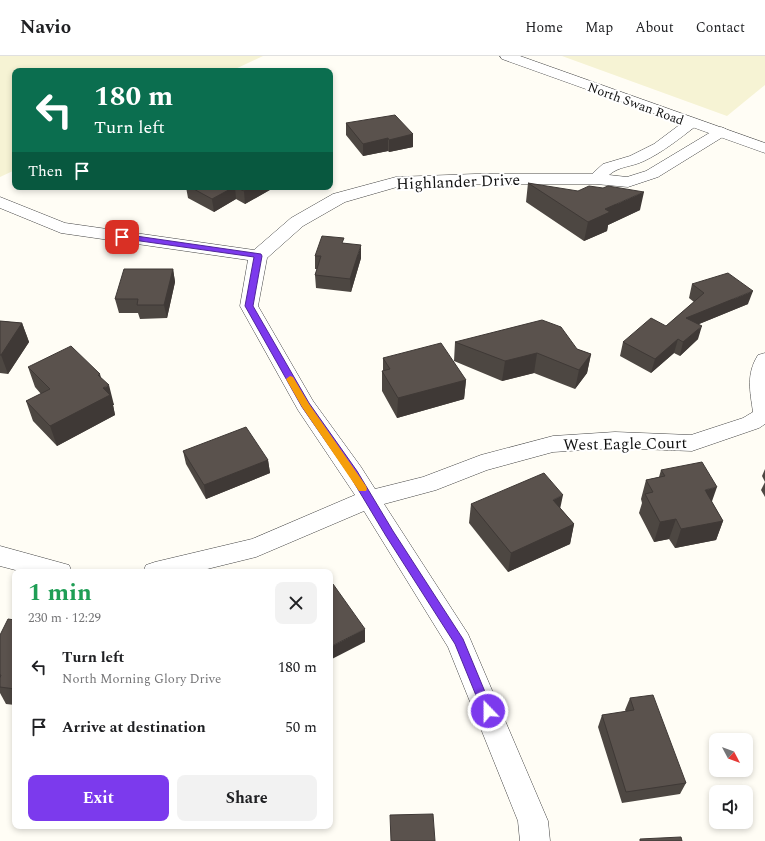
<!DOCTYPE html>
<html lang="en">
<head>
<meta charset="utf-8">
<style>
	:root { --surface:#fff; --page:#f2f2f2; --text:#202124; --muted:#757577; --line:#e0e0e0; --accent:#7c3aed }
	body { margin:0; font-family:Spectral,serif; background:var(--page); color:var(--text); height:100vh; display:flex; flex-direction:column; font-size:15px; white-space:nowrap }
	* { box-sizing:border-box; margin:0 }
	p { font-size:13px; color:var(--muted) }
	.icon { flex:none; width:22px; height:22px; fill:none; stroke:currentColor; stroke-width:2; stroke-linecap:round; stroke-linejoin:round }
	.map { position:relative; flex:1; overflow:hidden }
	.drawer { position:absolute; left:12px; top:513px; width:321px; height:260px; display:flex; flex-direction:column; background:var(--surface); border-radius:8px; box-shadow:0 2px 6px #0003 }
	.drawer>* { flex:none }
	.banner { position:absolute; left:12px; top:12px; width:321px; height:122px; border-radius:8px; box-shadow:0 2px 6px #0003; background:#0b6e4f; color:#fff; overflow:hidden }
	.needle { width:26px; rotate:131deg }
	.buttons { position:absolute; left:709px; top:677px; display:grid; gap:8px }
	.buttons a { display:grid; place-items:center; width:44px; height:44px; border-radius:8px; background:var(--surface); box-shadow:0 2px 6px #0003; font-size:20px }
	.pin { position:absolute; display:grid; place-items:center; width:34px; height:34px; color:#fff; margin:-17px; border-radius:8px; box-shadow:0 2px 6px #0006 }
	.me { position:absolute; width:44px; margin:-22px; rotate:338deg; stroke-linejoin:round; filter:drop-shadow(0 0 3px #0008) }
	.turn { display:flex; align-items:center; gap:14px; height:84px; padding:0 16px; font-size:18px }
	.turn .icon { width:52px; height:52px; stroke-width:2.5 }
	.turn b { display:block; font-size:28px; line-height:34px }
	.then { display:flex; align-items:center; height:38px; padding:0 16px; background:#0003; gap:8px; font-size:15px }
	.round { display:grid; place-items:center; flex:none; width:42px; height:42px; border-radius:8px; background:var(--page) }
	.head { display:flex; align-items:center; justify-content:space-between; height:68px; padding:0 16px }
	h1 { font-size:24px; font-weight:700; line-height:30px; color:#1e9e55 }
	.cta { display:flex; gap:8px; margin-top:auto; padding:8px 16px }
	.cta a { flex:1; height:46px; border-radius:8px; background:var(--accent); color:#fff; font-size:16px; font-weight:700; line-height:46px; text-align:center }
	.cta a+a { background:var(--page); color:var(--text) }
	ul { padding:0; list-style:none }
	li { display:flex; align-items:center; gap:12px; height:60px; padding:0 16px }
	li div { flex:1 }
	li b { display:block; font-size:15px }
	li em { font-style:normal }
	header { display:flex; align-items:center; gap:24px; box-sizing:border-box; height:56px; padding:0 20px; background:var(--surface); border-bottom:1px solid var(--line) }
	header strong { font-size:19px }
	nav { display:flex; gap:22px; margin-inline-start:auto; font-size:14px }
	.map>svg:first-child { display:block }
</style>
</head>
<body>
<header>
<strong>Navio</strong>
<nav><a>Home</a><a>Map</a><a>About</a><a>Contact</a></nav>
</header>
<div class="map">
<svg width="765" height="785" viewBox="0 0 765 785">
	<rect width="100%" height="100%" fill="#fffdf5"/>
	<g fill="#f6f3d4">
		<polygon points="0,0 263,0 231,15 15,15 15,114 0,121"/>
		<polygon points="562,0 765,0 765,29 727,60"/>
	</g>
	<g fill="none" stroke-linecap="round" stroke-linejoin="round">
		<g stroke="#444" stroke-width="1">
			<g id="minor">
				<path d="M691,63L696,64L698,67L696,70C679,83 663,96 644,105C632,111 619,110 609,119L627,121L646,115L716,73L721,71L726,73L729,76L726,79L658,121L628,131L596,128H475L397,131L345,146L303,170L267,202L258,250L313,345L361,411L375,433L423,421L481,399L553,380L615,376L691,379L743,362L753,356C750,335 746,318 758,299L765,297V368L759,372L692,395L615,392L553,396L487,414L436,434L384,448L468,578L548,765L550,785H520L518,765L448,591L364,455L256,501L195,516H143L146,509L155,506L252,483L355,439L298,354L240,250L248,204L61,177L0,152V141L65,167L254,194L291,162L333,138L396,121L475,118H592L603,108L630,100L654,88L686,64Z"/>
				<polygon points="0,490 69,509 72,516 23,516 0,510"/>
			</g>
		</g>
		<g stroke="#444" stroke-width="1">
			<polygon id="tertiary" points="500,0 520,0 765,87 765,97 502,3"/>
		</g>
		<use href="#minor" fill="#fff" fill-rule="evenodd"/>
		<use href="#tertiary" fill="#fff" fill-rule="evenodd"/>
	</g>
	<g fill="#4d4742">
		<polygon points="346,67 413,78 413,91 389,96 388,95 363,100 346,79"/>
		<polygon points="528,127 640,154 608,169 607,175 584,185 526,146"/>
		<polygon points="186,131 275,131 245,148 236,143 214,156 188,142"/>
		<polygon points="344,187 361,202 351,236 316,232 315,219 317,213 315,213 315,200"/>
		<polygon points="173,213 175,226 167,262 140,263 138,257 119,257 115,243"/>
		<polygon points="692,228 748,248 699,268 698,283 680,300 674,297 651,317 620,300 623,286 666,270 694,246 689,242"/>
		<polygon points="0,265 22,267 29,286 8,318 0,317"/>
		<polygon points="455,286 577,293 591,298 587,317 575,333 534,317 502,325 454,305"/>
		<polygon points="383,302 466,324 464,343 397,362 382,335 382,315 383,315"/>
		<polygon points="28,311 101,322 114,349 113,349 115,359 57,390 33,365 26,345 41,338 35,331"/>
		<polygon points="183,395 268,404 270,417 206,443 186,408"/>
		<polygon points="765,413 765,426 762,420"/>
		<polygon points="661,414 712,446 723,465 716,484 675,492 669,483 654,486 639,457 642,447 641,443 646,424 659,421"/>
		<polygon points="765,426 765,441 761,434"/>
		<polygon points="471,448 561,453 574,468 570,488 508,516 469,467"/>
		<polygon points="15,564 15,649 6,648 0,637 0,579"/>
		<polygon points="630,642 686,727 680,738 622,747 598,671 602,659 626,656 625,654"/>
	</g>
	<g fill="#3f3936">
		<polygon points="413,78 413,91 389,96 389,84"/>
		<polygon points="388,82 388,95 363,100 363,88"/>
		<polygon points="234,131 235,131 236,143 214,156 212,143"/>
		<polygon points="251,131 275,131 245,148 244,135"/>
		<polygon points="644,136 640,154 608,169 607,175 584,185 588,166 605,153"/>
		<polygon points="361,189 361,202 351,236 350,223"/>
		<polygon points="173,213 175,226 167,262 164,249"/>
		<polygon points="753,235 748,248 682,275 686,262"/>
		<polygon points="22,267 29,286 8,318 1,299"/>
		<polygon points="702,270 698,283 680,300 683,286"/>
		<polygon points="678,283 674,297 651,317 655,303"/>
		<polygon points="537,297 534,317 502,325 505,305"/>
		<polygon points="591,298 587,317 575,333 579,314"/>
		<polygon points="100,318 104,332 109,329 114,349 113,349 115,359 57,390 50,370 98,319"/>
		<polygon points="466,324 464,343 397,362 398,342"/>
		<polygon points="268,404 270,417 206,443 204,429"/>
		<polygon points="717,431 710,451 705,434"/>
		<polygon points="563,439 559,458 553,444"/>
		<polygon points="676,463 669,483 654,486 660,466"/>
		<polygon points="723,465 716,484 675,492 681,473"/>
		<polygon points="574,468 570,488 508,516 511,497"/>
		<polygon points="365,573 365,586 330,604 330,591"/>
	</g>
	<g fill="#5a524d" stroke="#3f3936">
		<polygon points="395,59 413,78 389,84 388,82 363,88 346,67"/>
		<polygon points="528,127 578,135 589,130 603,132 608,130 644,136 605,153 610,156 588,166"/>
		<polygon points="190,131 234,131 212,143"/>
		<polygon points="235,131 251,131 244,135"/>
		<polygon points="322,180 344,182 342,187 361,189 350,223 315,219 321,200 315,200"/>
		<polygon points="124,213 173,213 164,249 137,249 138,243 115,243"/>
		<polygon points="728,217 753,235 686,262 702,270 683,286 678,283 655,303 623,286 651,262 666,270 704,237 692,228"/>
		<polygon points="542,264 561,271 577,293 591,298 579,314 537,297 505,305 455,286"/>
		<polygon points="0,265 22,267 1,299 0,299"/>
		<polygon points="441,287 466,324 398,342 382,315 390,313 383,302"/>
		<polygon points="71,290 100,318 98,319 109,329 103,332 110,339 50,370 26,345 50,333 28,311"/>
		<polygon points="246,371 268,404 204,429 183,395"/>
		<polygon points="702,406 717,431 705,434 723,465 681,473 676,463 660,466 645,438 653,436 646,424 665,420 661,414"/>
		<polygon points="544,417 563,439 553,444 574,468 511,497 471,448"/>
		<polygon points="333,528 365,573 330,591 330,530"/>
		<polygon points="8,563 15,564 15,633 0,631 0,622 1,619 0,619 0,579"/>
		<polygon points="653,639 686,727 626,736 602,659 634,654 630,642"/>
		<polygon points="433,758 435,785 391,785 390,759"/>
		<polygon points="681,781 682,785 640,785 640,783"/>
	</g>
	<polygon fill="#7c3aed" stroke="#51269a" points="122,178 261,198 262,200 253,250 309,347 357,415 393,475 463,583 493,655 492,659 488,660 484,659 455,588 386,480 350,420 302,351 245,250 254,201 119,182 119,179"/>
	<polygon fill="#f59e0b" points="290,320 293,321 309,348 366,430 367,433 366,435 359,435 302,351 286,323"/>
	<g text-anchor="middle" stroke-width="4" stroke-linejoin="round" paint-order="stroke">
		<g font-size="13" fill="#111" stroke="#fff">
			<text transform="translate(636 47) rotate(20)" y="5">North Swan Road</text>
		</g>
		<g font-size="16" fill="#111" stroke="#fff">
			<text transform="translate(458 125) rotate(-2)" y="6">Highlander Drive</text>
			<text transform="translate(625 387) rotate(-1)" y="6">West Eagle Court</text>
		</g>
	</g>
</svg>
<div class="buttons">
<a><svg class="needle" viewBox="-14 -14 28 28"><path d="M0-13l5 13h-10z" fill="#e53935"/><path d="M0 13l5-13h-10z" fill="#757577"/></svg></a>
<a><svg class="icon" aria-label="sound" viewBox="0 0 24 24"><path d="M4 9h4l5-4v14l-5-4H4zM17 9q2 3 0 6"/></svg></a>
</div>
<div class="pin" style="left:122px;top:181px;background:#d93025"><svg class="icon" aria-label="arrive" viewBox="0 0 24 24"><path d="M6 21V4h12l-3 4 3 4H6"/></svg></div>
<svg class="me" style="left:488px;top:655px" viewBox="-20 -20 40 40"><circle r="17" fill="#7c3aed" stroke="#fff" stroke-width="3"/><path d="M0-11L8 9 0 5-8 9z" fill="#fff"/></svg>
<div class="banner">
<div class="turn"><svg class="icon" aria-label="left" viewBox="0 0 24 24"><path d="M17 20v-9H6M10 6l-5 5 5 5"/></svg><div><b>180 m</b>Turn left</div></div>
<div class="then">Then<svg class="icon" aria-label="arrive" viewBox="0 0 24 24"><path d="M6 21V4h12l-3 4 3 4H6"/></svg></div>
</div>
<section class="drawer">
<div class="head"><div><h1>1 min</h1><p>230 m · 12:29</p></div><a class="round"><svg class="icon" aria-label="close" viewBox="0 0 24 24"><path d="M6 6l12 12M18 6L6 18"/></svg></a></div>
<ul>
<li><svg class="icon" aria-label="left" viewBox="0 0 24 24"><path d="M17 20v-9H6M10 6l-5 5 5 5"/></svg><div><b>Turn left</b><p>North Morning Glory Drive</p></div><em>180 m</em></li>
<li><svg class="icon" aria-label="arrive" viewBox="0 0 24 24"><path d="M6 21V4h12l-3 4 3 4H6"/></svg><div><b>Arrive at destination</b></div><em>50 m</em></li>
</ul>
<div class="cta"><a>Exit</a><a>Share</a></div>
</section>
</div>
</body>
</html>
